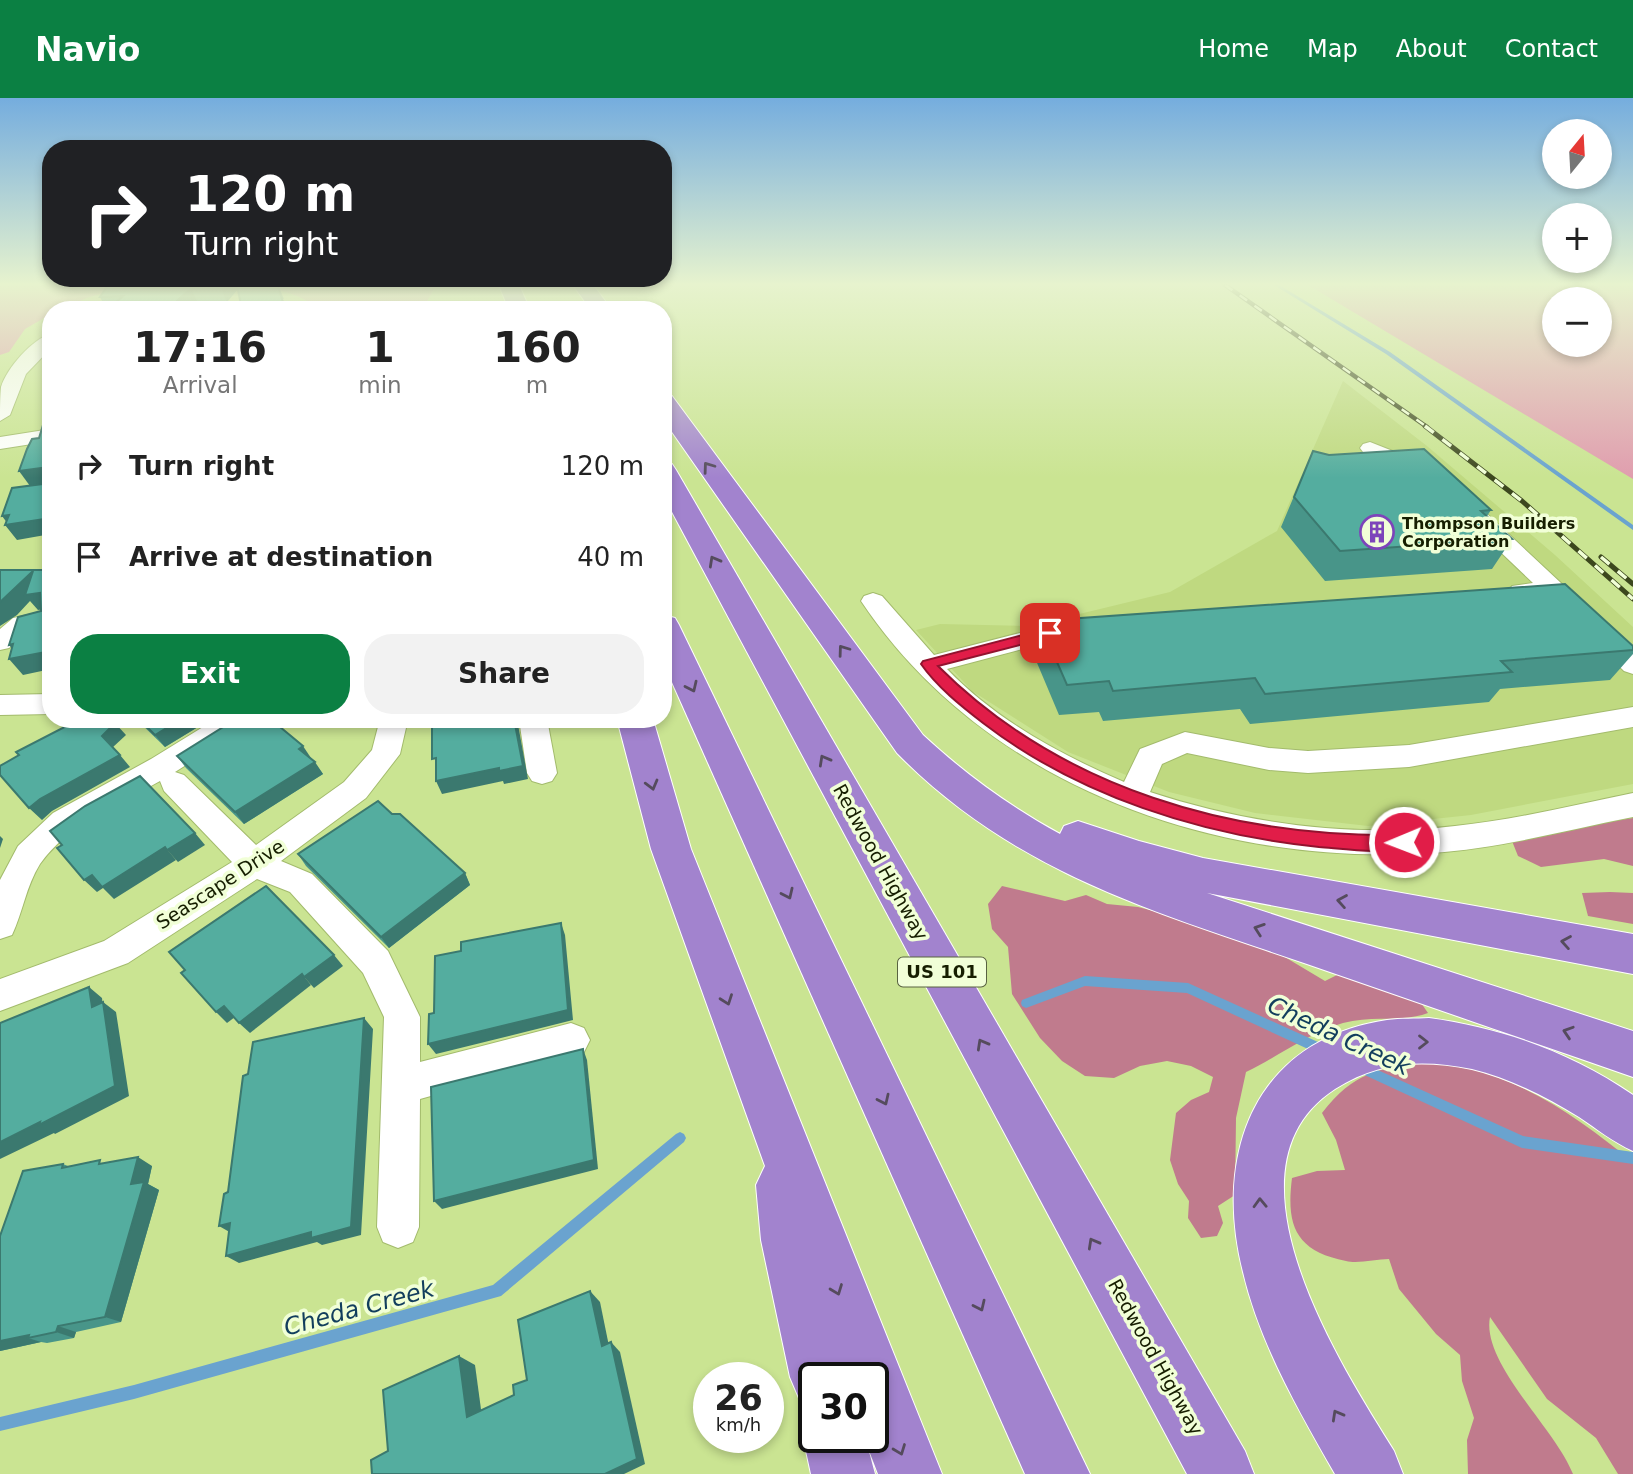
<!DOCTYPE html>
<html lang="en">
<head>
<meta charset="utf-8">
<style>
	:root { --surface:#fff; --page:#f2f2f2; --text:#222; --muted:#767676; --accent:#0b8043 }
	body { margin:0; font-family:"DejaVu Sans",sans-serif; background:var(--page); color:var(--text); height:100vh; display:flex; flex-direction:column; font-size:26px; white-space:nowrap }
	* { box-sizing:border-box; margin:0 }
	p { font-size:23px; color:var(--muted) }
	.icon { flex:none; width:38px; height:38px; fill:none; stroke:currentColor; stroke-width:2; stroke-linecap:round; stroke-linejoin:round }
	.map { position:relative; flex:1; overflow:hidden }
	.details { position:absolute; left:42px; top:203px; width:630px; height:427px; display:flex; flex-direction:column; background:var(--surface); border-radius:28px; box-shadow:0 4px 10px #0003 }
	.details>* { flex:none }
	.hud { position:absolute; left:42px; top:42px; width:630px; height:147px; border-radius:28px; box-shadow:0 4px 10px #0003; background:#202124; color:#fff; overflow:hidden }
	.needle { width:46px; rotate:18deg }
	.tools { position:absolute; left:1542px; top:21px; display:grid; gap:14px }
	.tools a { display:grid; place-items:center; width:70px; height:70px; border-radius:50%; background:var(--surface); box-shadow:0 4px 10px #0003; font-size:35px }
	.speed { position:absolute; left:693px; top:1264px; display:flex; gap:14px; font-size:35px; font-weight:700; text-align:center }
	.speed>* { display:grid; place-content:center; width:91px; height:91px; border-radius:50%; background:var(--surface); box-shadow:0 4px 10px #0003; line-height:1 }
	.speed small { font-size:18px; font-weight:400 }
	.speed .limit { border:4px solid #111; border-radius:10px; background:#fff; color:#111 }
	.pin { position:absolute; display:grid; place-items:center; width:60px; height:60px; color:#fff; margin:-30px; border-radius:14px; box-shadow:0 4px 10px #0006 }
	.me { position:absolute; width:77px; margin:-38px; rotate:269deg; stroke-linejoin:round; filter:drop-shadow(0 0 5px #0008) }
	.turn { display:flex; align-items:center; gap:24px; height:147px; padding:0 28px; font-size:32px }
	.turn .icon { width:91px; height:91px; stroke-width:2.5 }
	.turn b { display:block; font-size:49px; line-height:60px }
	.eta { display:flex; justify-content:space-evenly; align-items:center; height:119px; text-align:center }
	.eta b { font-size:42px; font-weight:600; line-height:49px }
	.action { display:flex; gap:14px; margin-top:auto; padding:14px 28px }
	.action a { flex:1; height:80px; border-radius:28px; background:var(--accent); color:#fff; font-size:28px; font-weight:600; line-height:80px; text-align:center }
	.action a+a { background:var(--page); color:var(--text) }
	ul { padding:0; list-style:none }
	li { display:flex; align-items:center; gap:21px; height:91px; padding:0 28px }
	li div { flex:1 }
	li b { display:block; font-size:26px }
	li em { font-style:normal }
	header { display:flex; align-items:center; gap:42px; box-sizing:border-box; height:98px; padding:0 35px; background:var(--accent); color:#fff }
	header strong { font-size:33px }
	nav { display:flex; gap:38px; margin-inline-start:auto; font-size:24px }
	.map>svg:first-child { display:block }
</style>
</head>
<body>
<header>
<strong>Navio</strong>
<nav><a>Home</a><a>Map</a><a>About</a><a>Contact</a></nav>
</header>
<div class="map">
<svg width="1633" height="1376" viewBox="0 0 1633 1376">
	<rect width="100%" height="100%" fill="#cae492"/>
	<polygon fill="#bfd980" points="1343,283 1427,348 1555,457 1633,529 1633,686 1471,717 1368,728 1255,715 1169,694 1068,654 972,593 916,532 940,526 1030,528 1170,494 1277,433"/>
	<g fill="#e09dae" fill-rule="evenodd">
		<path d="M0,187H166C141,189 117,191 93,198C78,202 67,212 51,212V216L25,231L9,254L0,257Z"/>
		<path d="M242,187H374L434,191L422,212H318C303,194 265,188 242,187Z"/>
		<path d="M1308,187H1633V381ZM1554,201H1600V247H1554Z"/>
	</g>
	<g fill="#c07b8d">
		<polygon points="1633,720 1633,768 1604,761 1541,769 1518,758 1510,738"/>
		<path d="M1002,788L1065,803L1086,797L1107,806L1138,809L1200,825L1273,852L1325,883L1339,876L1419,902L1428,915C1401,925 1372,917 1343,925C1307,936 1279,958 1246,974L1236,1020L1235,1097L1218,1108L1223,1125L1217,1138L1201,1140L1188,1120L1189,1103L1178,1086L1170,1062L1176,1015L1191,1002L1209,994L1213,979L1191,968L1167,963L1140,968L1114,980L1085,978L1062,963L1040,940L1012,896L1008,849L992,831L988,806Z"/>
		<polygon points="1610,794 1633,795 1633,826 1588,818 1582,795"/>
		<path d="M1428,964C1445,967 1464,969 1481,974C1539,991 1587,1027 1633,1064V1376H1618L1596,1340L1547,1301L1490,1219C1481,1265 1555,1330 1573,1376H1468L1467,1342L1474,1320L1462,1283L1460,1257L1436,1236L1399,1191L1389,1161C1376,1161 1358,1166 1346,1163C1295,1153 1286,1127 1292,1080L1317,1073L1345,1072L1336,1042L1322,1015C1354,974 1378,970 1428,964Z"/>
	</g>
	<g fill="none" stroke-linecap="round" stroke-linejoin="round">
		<g fill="#6aa3cf" fill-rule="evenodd">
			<polygon points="1274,187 1279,187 1390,254 1633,427 1633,432 1386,256"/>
			<polygon points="1085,878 1188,885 1329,949 1330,953 1329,957 1325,958 1321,957 1187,895 1085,888 1026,910 1022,908 1021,905 1022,902"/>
			<polygon points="1360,964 1523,1038 1633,1054 1633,1066 1522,1050 1356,973 1354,969 1356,965"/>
			<polygon points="680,1034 684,1036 686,1040 684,1044 501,1198 134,1301 0,1333 0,1319 134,1287 493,1187 676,1036"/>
		</g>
		<g stroke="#a3bb6c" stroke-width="2">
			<g id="minor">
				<path d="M51,236V250L26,276L10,317L0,323C0,312 0,299 1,289C7,270 32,241 51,236Z"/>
				<polygon points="51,331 51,343 0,351 0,339"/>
				<polygon points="1370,344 1423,365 1426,369 1423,373 1416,375 1363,354 1360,350 1363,346"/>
				<polygon points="1478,413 1486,415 1562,486 1565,491 1562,496 1521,500 1512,498 1509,493 1512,488 1533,485 1470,425 1467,420 1470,415"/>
				<path d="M873,495L882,498L934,557L1074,521L1083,523L1087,529L1083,535L947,571C996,622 1059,656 1124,684L1140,651L1185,634L1269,650L1308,653L1409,647L1633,609V629L1409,669L1308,675L1269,672L1187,655L1162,666L1150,694C1247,726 1353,740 1455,728C1515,722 1574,707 1633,695V719C1566,732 1499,751 1430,755C1215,769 984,687 861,503L864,498Z"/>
				<polygon points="51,512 51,528 30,532 9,550 0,552 0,531 13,520"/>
				<polygon points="1599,526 1608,528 1633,552 1633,576 1624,573 1590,540 1586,534 1590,528"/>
				<polygon points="51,596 51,616 0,617 0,597"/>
				<path d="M216,621H252L248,628L175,674L184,677L256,747L344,684L372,652L380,621H408L400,656L366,700L281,763L312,776L388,853L420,919V964L571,925L584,930L590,942L584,954L571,959L420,1001L419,1129L413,1144L398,1150L383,1144L377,1129L384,919L363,875L290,794L257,781L128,865L0,913V881L104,843L232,764L164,693L160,683C120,706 67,727 40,766C26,788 23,814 12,837L0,841V782L18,748L53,715L151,661Z"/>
				<polygon points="519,621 547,621 557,675 552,683 542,686 532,683 527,675"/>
			</g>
		</g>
		<g stroke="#fff" stroke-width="2">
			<g id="highway">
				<polygon points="499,187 519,187 530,212 509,212"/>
				<polygon points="573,187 593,187 612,212 591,212"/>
				<path d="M663,296L672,298L923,637C965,676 1009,708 1060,736L1064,728L1078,723L1139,743L1203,760L1633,836V876L1207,795L1633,933V979C1524,941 1416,904 1307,866C1153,813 1015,775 897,655L663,321Z"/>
				<polygon points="663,364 672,366 676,372 1245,1353 1254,1376 1187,1376 663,397"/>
				<polygon points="663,517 675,520 679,527 1090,1376 1025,1376 663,564"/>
				<polygon points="617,621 653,621 691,751 942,1376 878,1376 868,1350 875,1376 811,1376 803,1339 812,1317 814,1339 873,1339 873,1279 814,1279 814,1307 799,1300 790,1279 761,1142 756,1087 765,1068 651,751"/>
				<path d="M1429,920C1503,930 1571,955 1633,997V1053C1613,1044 1597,1031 1579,1019C1546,999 1510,980 1472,971C1422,961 1379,963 1335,991C1213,1070 1341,1268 1394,1353L1403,1376H1335C1299,1313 1260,1246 1243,1174C1213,1056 1254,942 1387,922C1401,920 1416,921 1429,920Z"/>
			</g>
		</g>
		<use href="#minor" fill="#fff" fill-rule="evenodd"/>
		<use href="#highway" fill="#a283ce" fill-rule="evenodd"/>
		<g stroke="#3c471e" stroke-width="4.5">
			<polyline id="rail-far1" points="1225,187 1427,329"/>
		</g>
		<g stroke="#3c471e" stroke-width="5">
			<g id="rail">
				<polyline points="1425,328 1522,403 1633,501"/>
				<polyline points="1601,459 1633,486"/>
			</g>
		</g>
		<use href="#rail-far1" stroke="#f1ffd7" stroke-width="2.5" stroke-dasharray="9" stroke-linecap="butt"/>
		<use href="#rail" stroke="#f1ffd7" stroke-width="3.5" stroke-dasharray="11" stroke-linecap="butt"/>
	</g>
	<g fill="#489589">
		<polygon points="108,187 278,188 284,201 238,191 227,204 197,203 187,212 107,212 100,199"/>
		<polygon points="1313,353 1491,412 1487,418 1512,441 1492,471 1325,483 1281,429"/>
		<polygon points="1039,523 1633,548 1633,556 1610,582 1500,591 1489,604 1250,626 1240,611 1103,623 1099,614 1059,617 1032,553"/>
		<polygon points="136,621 211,621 165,649"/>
		<polygon points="267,628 311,660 323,676 244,726 186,670 177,658"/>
		<polygon points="298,756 465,775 470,787 389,850 306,768"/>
		<polygon points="106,1065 152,1068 148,1086 159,1092 121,1224 76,1234 74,1240 47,1245 41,1244 0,1253 0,1138 63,1066 68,1068"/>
	</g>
	<g fill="#3b796f">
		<polygon points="224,187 241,187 227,204 221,191"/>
		<polygon points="278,188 287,212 259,212"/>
		<polygon points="191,190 197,203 187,212 167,212"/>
		<polygon points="42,370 51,385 30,388 19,373"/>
		<polygon points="9,417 51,420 51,436 17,442 5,427 8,426 2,418"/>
		<polygon points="33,473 40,495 51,510 38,512 30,503 17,517 0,528 0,504"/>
		<polygon points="13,546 51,553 51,571 23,577 9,561 19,559 9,547"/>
		<polygon points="181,621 211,621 165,649 155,637"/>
		<polygon points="514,621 517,621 528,681 504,686 503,683 442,696 436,683"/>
		<polygon points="115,625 126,637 112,650 102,638"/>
		<polygon points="303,648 311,660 299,651"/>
		<polygon points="120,657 130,669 52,713 42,722 29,710 40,701"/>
		<polygon points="315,664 323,676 244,726 235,714"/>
		<polygon points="195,735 205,747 178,764 167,752"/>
		<polygon points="0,738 3,741 0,750"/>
		<polygon points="165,749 176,762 114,801 103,790 97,794 84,782 92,777"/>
		<polygon points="465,775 470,787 389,850 381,839"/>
		<polygon points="561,825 565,837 573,922 436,956 428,946"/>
		<polygon points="334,857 343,868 314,890 304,879"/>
		<polygon points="302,876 311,887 250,935 239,925"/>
		<polygon points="89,889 102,900 103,909 103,904 116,914 129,998 55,1036 54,1035 0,1061 0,1044 92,909"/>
		<polygon points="224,908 235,919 227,925 216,914"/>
		<polygon points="364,920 373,931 361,1137 322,1147 317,1144 239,1165 226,1158"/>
		<polygon points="583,951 587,962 598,1071 442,1111 434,1103"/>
		<polygon points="138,1059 152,1068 148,1086 159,1092 121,1224 105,1219 131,1086"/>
		<polygon points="230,1125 233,1136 219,1128"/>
		<polygon points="590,1193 600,1204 611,1258 602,1248"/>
		<polygon points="58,1228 76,1234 74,1240 56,1234"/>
		<polygon points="29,1237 28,1240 41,1244 0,1253 0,1243"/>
		<polygon points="611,1244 620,1254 645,1366 624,1376 605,1376"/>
		<polygon points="459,1258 475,1267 483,1326 467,1319"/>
	</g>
	<g fill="#54ad9f" stroke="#3b796f" stroke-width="2">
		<polygon points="108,187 224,187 221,191 191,190 167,212 107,212 123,198 100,199"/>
		<polygon points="237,187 273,187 278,188 284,208 259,212 242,212"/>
		<polygon points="51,301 51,420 5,427 9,417 2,418 12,390 42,386 42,370 19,373 27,351 32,341 39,340"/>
		<polygon points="1424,351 1491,412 1481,413 1512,441 1340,453 1294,399 1313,353 1329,357"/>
		<polygon points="0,472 51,472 51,553 9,561 13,546 9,547 18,519 41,513 40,495 25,497 33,473 0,504"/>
		<polygon points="1565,486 1633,548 1633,552 1501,563 1512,574 1265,596 1255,580 1113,593 1109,583 1067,587 1039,523"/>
		<polygon points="80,621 112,621 115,625 102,638 120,657 40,701 29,710 0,677 0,668 19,657 16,654"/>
		<polygon points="139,621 181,621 155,637"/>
		<polygon points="236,621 259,621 267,628 274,624 303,648 299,651 315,664 235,714 177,658"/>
		<polygon points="432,621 514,621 523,668 499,673 499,670 436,683 436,660 432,661"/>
		<polygon points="140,678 195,735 167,752 165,749 102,789 92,777 84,782 57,750 62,747 50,733 85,708"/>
		<polygon points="378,703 392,716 400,716 465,775 381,839 298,756"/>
		<polygon points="266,788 334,857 304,879 302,876 239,925 224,908 216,914 181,875 185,872 169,854"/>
		<polygon points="561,825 568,912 428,946 429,916 434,915 435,858 461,853 461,844"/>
		<polygon points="89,889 92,909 103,904 115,988 39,1027 40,1024 0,1044 0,925"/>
		<polygon points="364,920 351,1129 311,1140 311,1134 226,1158 230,1125 219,1128 224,1096 228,1094 243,978 248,976 253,944"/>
		<polygon points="583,951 594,1062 434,1103 431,989"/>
		<polygon points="138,1059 131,1086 144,1084 105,1219 58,1228 56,1234 28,1240 29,1237 0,1243 0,1138 23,1073 63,1066 62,1070 100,1062 99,1066"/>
		<polygon points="590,1193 602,1248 611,1244 637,1361 605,1376 372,1376 371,1362 388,1353 383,1292 459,1258 467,1319 514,1297 513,1287 527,1282 518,1222"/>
	</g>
	<defs><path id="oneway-chevron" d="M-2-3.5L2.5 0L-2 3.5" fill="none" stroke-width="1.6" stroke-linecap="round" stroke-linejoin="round" transform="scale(1.75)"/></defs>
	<g stroke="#554b5d">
		<use href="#oneway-chevron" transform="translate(708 369) rotate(-126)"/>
		<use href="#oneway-chevron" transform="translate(714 463) rotate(-119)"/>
		<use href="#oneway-chevron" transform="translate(843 552) rotate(-126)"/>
		<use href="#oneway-chevron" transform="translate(692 589) rotate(65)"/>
		<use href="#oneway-chevron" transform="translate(824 662) rotate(-119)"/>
		<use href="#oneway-chevron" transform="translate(652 687) rotate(75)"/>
		<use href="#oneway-chevron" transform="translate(788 796) rotate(65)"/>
		<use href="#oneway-chevron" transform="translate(1342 803) rotate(-170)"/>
		<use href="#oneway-chevron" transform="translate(1259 831) rotate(-161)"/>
		<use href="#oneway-chevron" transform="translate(1566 844) rotate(-170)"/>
		<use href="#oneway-chevron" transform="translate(727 902) rotate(70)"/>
		<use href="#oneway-chevron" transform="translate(1568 934) rotate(-162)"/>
		<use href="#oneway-chevron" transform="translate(1423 944)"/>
		<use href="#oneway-chevron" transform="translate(982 946) rotate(-119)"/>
		<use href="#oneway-chevron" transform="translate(884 1002) rotate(65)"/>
		<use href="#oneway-chevron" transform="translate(1260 1105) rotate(-92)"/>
		<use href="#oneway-chevron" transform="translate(1093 1145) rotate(-119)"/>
		<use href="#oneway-chevron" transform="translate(837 1192) rotate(69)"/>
		<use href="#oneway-chevron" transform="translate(980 1208) rotate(65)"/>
		<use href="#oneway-chevron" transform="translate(1337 1317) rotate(-119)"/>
		<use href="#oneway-chevron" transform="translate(900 1352) rotate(69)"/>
	</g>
	<linearGradient id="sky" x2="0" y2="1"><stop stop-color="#75adde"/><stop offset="0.49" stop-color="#e7f3ce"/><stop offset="1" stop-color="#e7f3ce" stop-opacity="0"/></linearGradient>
	<rect width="1633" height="380" fill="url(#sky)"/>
	<path fill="#e11d48" stroke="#92132f" stroke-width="2" d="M1050,530L1055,532V538L938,568C1061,691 1233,740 1404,737L1410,739L1412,744L1410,749C1386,757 1345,751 1319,749C1201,737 1078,698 983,625C961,608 937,589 921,566L923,563Z"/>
	<defs>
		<g id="building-ring" transform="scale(1.75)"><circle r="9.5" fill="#f1ffd7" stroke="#7d44ba" stroke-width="1.5"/><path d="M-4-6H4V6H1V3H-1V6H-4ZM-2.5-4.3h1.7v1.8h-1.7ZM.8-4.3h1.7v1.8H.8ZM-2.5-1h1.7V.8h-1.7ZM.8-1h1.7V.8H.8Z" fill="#7d44ba"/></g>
	</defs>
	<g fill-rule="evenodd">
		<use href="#building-ring" x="1377" y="434"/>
	</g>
	<g text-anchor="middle" stroke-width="7" stroke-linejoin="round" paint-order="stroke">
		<g font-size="16" font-weight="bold" fill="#161e00" stroke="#f1ffd7" text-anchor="start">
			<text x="1402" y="431">Thompson Builders<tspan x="1402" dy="18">Corporation</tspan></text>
		</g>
		<rect fill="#f1ffd7" stroke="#586240" stroke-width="2" x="898" y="859.5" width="88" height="29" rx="5"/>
		<g font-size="18" font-weight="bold" fill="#161e00">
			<text x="942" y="880">US 101</text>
		</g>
		<g font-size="19" fill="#161e00" stroke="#f1ffd7">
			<text transform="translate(881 764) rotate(61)" y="7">Redwood Highway</text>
			<text transform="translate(220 786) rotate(-33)" y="7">Seascape Drive</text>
			<text transform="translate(1156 1259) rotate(61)" y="7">Redwood Highway</text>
		</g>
		<g font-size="24" font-style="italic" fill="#123e5d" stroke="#f1ffd7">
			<text transform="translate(1339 938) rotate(25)" y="8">Cheda Creek</text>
			<text transform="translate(359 1210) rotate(-15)" y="8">Cheda Creek</text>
		</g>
	</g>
</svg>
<div class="tools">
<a><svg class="needle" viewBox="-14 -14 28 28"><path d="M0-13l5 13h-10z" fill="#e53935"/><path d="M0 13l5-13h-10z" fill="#767676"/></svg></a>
<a>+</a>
<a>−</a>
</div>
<div class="speed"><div>26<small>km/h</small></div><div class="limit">30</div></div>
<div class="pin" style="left:1050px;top:535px;background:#d93025"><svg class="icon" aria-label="arrive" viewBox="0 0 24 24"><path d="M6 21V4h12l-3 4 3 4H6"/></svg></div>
<svg class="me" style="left:1404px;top:744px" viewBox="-20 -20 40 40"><circle r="17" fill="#e11d48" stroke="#fff" stroke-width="3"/><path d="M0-11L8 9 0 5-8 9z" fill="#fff"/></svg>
<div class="hud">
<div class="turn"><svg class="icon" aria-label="right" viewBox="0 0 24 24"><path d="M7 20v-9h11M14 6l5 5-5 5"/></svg><div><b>120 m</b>Turn right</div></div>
</div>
<section class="details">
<div class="eta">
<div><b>17:16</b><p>Arrival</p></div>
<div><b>1</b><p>min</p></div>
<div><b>160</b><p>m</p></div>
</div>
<ul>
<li><svg class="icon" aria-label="right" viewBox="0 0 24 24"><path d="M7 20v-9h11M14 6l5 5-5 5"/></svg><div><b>Turn right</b></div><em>120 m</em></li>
<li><svg class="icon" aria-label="arrive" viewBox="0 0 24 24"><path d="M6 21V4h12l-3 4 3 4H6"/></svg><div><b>Arrive at destination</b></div><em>40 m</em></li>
</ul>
<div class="action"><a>Exit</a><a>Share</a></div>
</section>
</div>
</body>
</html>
